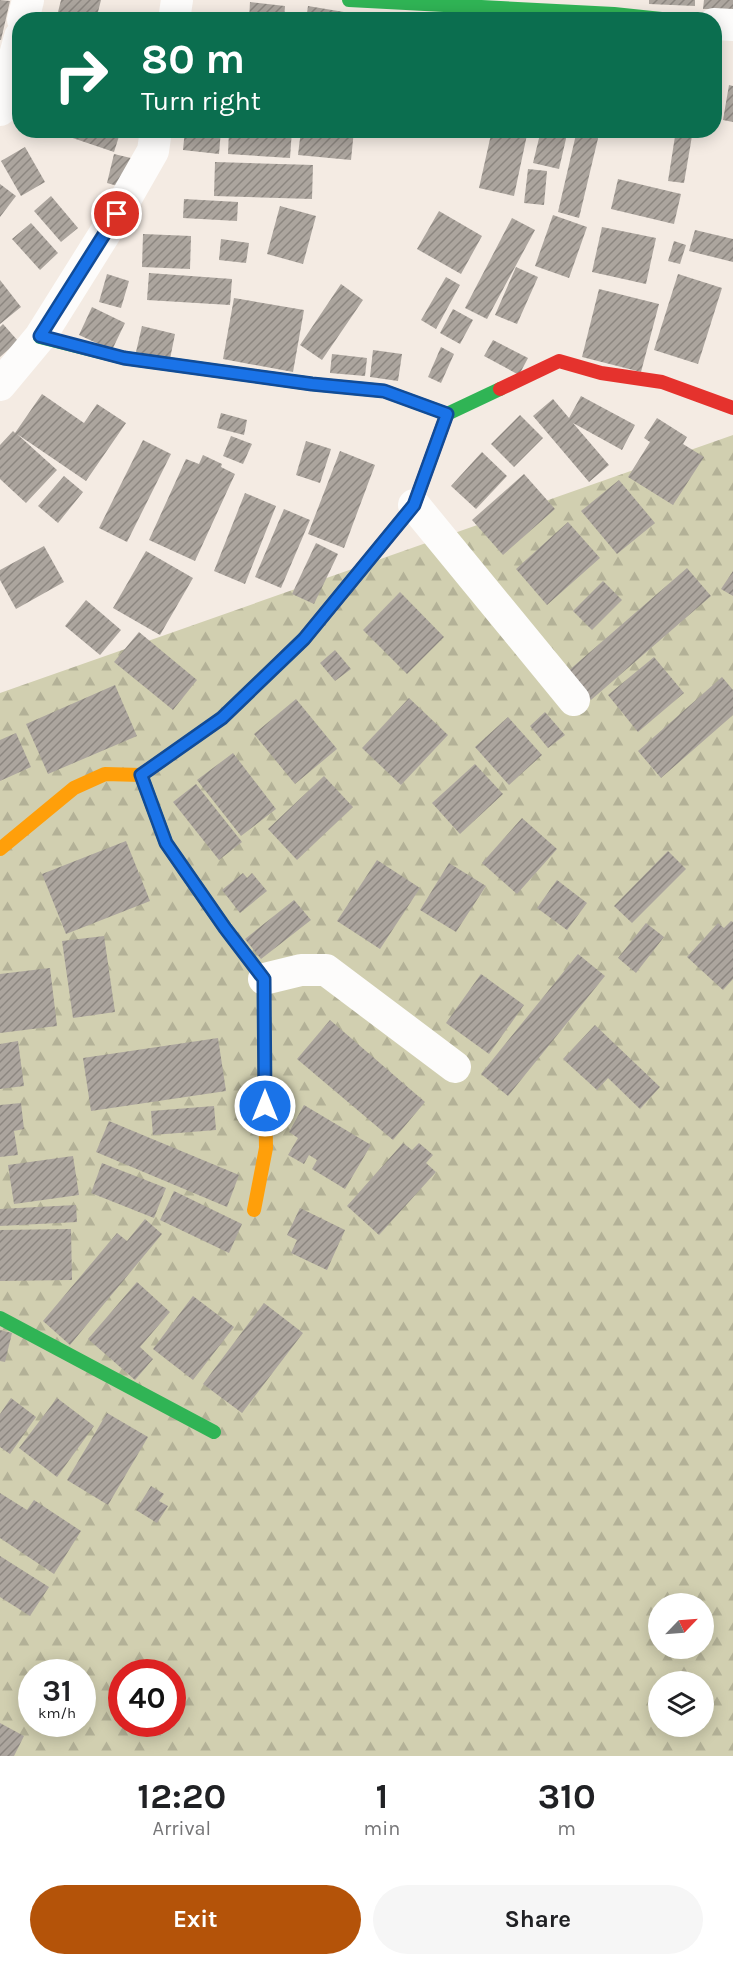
<!DOCTYPE html>
<html lang="en">
<head>
<meta charset="utf-8">
<style>
	:root { --surface:#fff; --page:#f6f6f6; --text:#202124; --muted:#757577; --accent:#b45309 }
	body { margin:0; font-family:Karla,sans-serif; background:var(--page); color:var(--text); height:100vh; display:flex; flex-direction:column; font-size:22px; white-space:nowrap }
	* { box-sizing:border-box; margin:0 }
	p { font-size:20px; color:var(--muted) }
	.icon { flex:none; width:33px; height:33px; fill:none; stroke:currentColor; stroke-width:2; stroke-linecap:round; stroke-linejoin:round }
	.map { position:relative; height:1756px; overflow:hidden }
	.panel { display:flex; flex-direction:column; background:var(--surface); flex:1 }
	.panel>* { flex:none }
	.guide { position:absolute; left:12px; top:12px; width:710px; height:126px; border-radius:24px; box-shadow:0 3px 15px #0003; background:#0b6e4f; color:#fff; overflow:hidden }
	.needle { width:39px; rotate:65deg }
	.tools { position:absolute; left:648px; top:1593px; display:grid; gap:12px }
	.tools a { display:grid; place-items:center; width:66px; height:66px; border-radius:50%; background:var(--surface); box-shadow:0 3px 15px #0003; font-size:30px }
	.speed { position:absolute; left:18px; top:1659px; display:flex; gap:12px; font-size:30px; font-weight:700; text-align:center }
	.speed>* { display:grid; place-content:center; width:78px; height:78px; border-radius:50%; background:var(--surface); box-shadow:0 3px 15px #0003; line-height:1 }
	.speed small { font-size:15px; font-weight:400 }
	.speed .limit { border:9px solid #d22; background:#fff; color:#111 }
	.pin { position:absolute; display:grid; place-items:center; width:51px; height:51px; color:#fff; margin:-26px; border:3px solid #fff; border-radius:50%; box-shadow:0 2px 6px #0007 }
	.me { position:absolute; width:66px; margin:-33px; rotate:0deg; stroke-linejoin:round; filter:drop-shadow(0 0 4px #0008) }
	.turn { display:flex; align-items:center; gap:21px; height:126px; padding:0 30px; font-size:27px }
	.turn .icon { width:78px; height:78px; stroke-width:2.5 }
	.turn b { display:block; font-size:42px; line-height:51px }
	.eta { display:flex; justify-content:space-evenly; align-items:center; height:102px; text-align:center }
	.eta b { font-size:36px; font-weight:700; line-height:42px }
	.button { display:flex; gap:12px; margin-top:auto; padding:12px 30px }
	.button a { flex:1; height:69px; border-radius:36px; background:var(--accent); color:#fff; font-size:24px; font-weight:700; line-height:69px; text-align:center }
	.button a+a { background:var(--page); color:var(--text) }
	.map>svg:first-child { display:block }
</style>
</head>
<body>
<div class="map">
<svg width="733" height="1756" viewBox="0 0 733 1756">
	<defs>
		<pattern id="forest-firs" width="22" height="20" patternUnits="userSpaceOnUse" patternTransform="scale(1.5)"><rect width="22" height="20" fill="#d1cfb0"/><path d="M5 1l3.5 6h-7zM16 11l3.5 6h-7z" fill="#b3b197"/></pattern>
		<pattern id="building-hatch" width="6" height="6" patternUnits="userSpaceOnUse" patternTransform="scale(1.5)"><rect width="6" height="6" fill="#aca59e"/><path d="M-1 1l2-2M0 6l6-6M5 7l2-2" fill="none" stroke="#8c8680"/></pattern>
	</defs>
	<rect width="100%" height="100%" fill="#f4ebe3"/>
	<path fill="url(#forest-firs)" fill-rule="evenodd" d="M733,435V1756H0V693ZM658,1604H704V1648H658ZM32,1672H82V1724H32ZM122,1672H172V1724H122ZM658,1682H704V1726H658Z"/>
	<g fill="url(#building-hatch)">
		<polygon points="0,0 10,1 1,40 0,40"/>
		<polygon points="61,0 101,0 96,20 56,20"/>
		<polygon points="649,0 695,0 695,6 649,4"/>
		<polygon points="704,0 733,0 733,9 703,9"/>
		<polygon points="250,2 285,6 284,20 249,20"/>
		<polygon points="308,6 344,12 343,20 306,20"/>
		<polygon points="729,85 733,86 733,122 723,120"/>
		<polygon points="49,130 121,130 114,152"/>
		<polygon points="185,130 221,130 219,154 183,150"/>
		<polygon points="229,130 292,130 290,158 228,154"/>
		<polygon points="301,130 354,130 351,160 298,155"/>
		<polygon points="492,130 528,130 514,196 479,188"/>
		<polygon points="541,130 568,130 559,169 533,163"/>
		<polygon points="577,130 600,130 579,218 558,212"/>
		<polygon points="676,130 693,130 684,183 668,181"/>
		<polygon points="25,147 45,182 21,196 1,161"/>
		<polygon points="114,154 135,159 128,189 107,183"/>
		<polygon points="215,162 313,165 312,199 214,196"/>
		<polygon points="528,169 547,171 544,205 524,203"/>
		<polygon points="618,179 681,194 674,224 611,209"/>
		<polygon points="0,184 16,196 0,217"/>
		<polygon points="51,196 78,228 61,242 34,211"/>
		<polygon points="184,199 238,202 237,221 183,218"/>
		<polygon points="280,206 316,216 303,264 267,254"/>
		<polygon points="439,211 482,236 461,274 417,249"/>
		<polygon points="553,215 587,227 569,278 535,266"/>
		<polygon points="512,218 535,230 487,319 465,308"/>
		<polygon points="31,223 58,253 40,270 12,239"/>
		<polygon points="602,227 656,238 646,284 592,272"/>
		<polygon points="695,230 733,239 733,262 689,251"/>
		<polygon points="143,234 191,236 190,269 142,267"/>
		<polygon points="221,239 249,243 246,263 219,260"/>
		<polygon points="674,241 686,245 680,264 668,261"/>
		<polygon points="516,267 538,277 517,324 495,315"/>
		<polygon points="149,273 232,279 230,305 147,300"/>
		<polygon points="107,274 129,281 121,308 99,302"/>
		<polygon points="678,274 722,288 698,364 654,350"/>
		<polygon points="446,277 460,285 436,329 421,320"/>
		<polygon points="0,280 21,307 0,324"/>
		<polygon points="341,284 363,300 322,360 300,345"/>
		<polygon points="599,289 659,304 641,372 582,357"/>
		<polygon points="234,298 304,310 293,372 223,359"/>
		<polygon points="92,307 125,323 112,350 79,335"/>
		<polygon points="453,309 473,320 460,344 440,333"/>
		<polygon points="3,324 18,341 0,357 0,327"/>
		<polygon points="142,326 175,334 170,359 136,352"/>
		<polygon points="493,340 528,358 519,375 484,356"/>
		<polygon points="441,347 454,354 441,383 428,377"/>
		<polygon points="373,350 402,354 398,381 370,377"/>
		<polygon points="332,354 367,358 365,376 330,373"/>
		<polygon points="42,394 84,423 97,404 126,423 86,481 17,434 57,470 26,503 0,479 0,445 13,431 15,433"/>
		<polygon points="581,396 635,425 622,450 573,423 609,465 589,482 533,416 553,399 569,418"/>
		<polygon points="221,413 247,420 244,435 217,428"/>
		<polygon points="520,415 543,438 514,467 491,444"/>
		<polygon points="657,418 687,437 683,444 704,457 673,505 628,477 650,442 644,438"/>
		<polygon points="231,436 252,444 243,464 223,456"/>
		<polygon points="143,440 171,454 127,542 99,528"/>
		<polygon points="306,441 331,449 320,483 296,475"/>
		<polygon points="340,451 375,465 344,548 308,534"/>
		<polygon points="482,452 507,476 476,509 451,486"/>
		<polygon points="203,455 222,464 221,467 235,474 195,561 149,540 186,459 199,464"/>
		<polygon points="524,474 555,509 503,555 472,520"/>
		<polygon points="64,476 83,492 58,523 38,506"/>
		<polygon points="619,480 655,523 617,554 581,511"/>
		<polygon points="245,493 276,506 245,584 214,571"/>
		<polygon points="284,509 310,520 281,588 255,577"/>
		<polygon points="568,522 600,558 547,605 516,569"/>
		<polygon points="316,543 338,554 314,604 292,594"/>
		<polygon points="44,546 64,582 16,609 0,580 0,570"/>
		<polygon points="146,551 193,578 160,635 113,608"/>
		<polygon points="687,568 711,596 591,700 567,672"/>
		<polygon points="733,571 733,596 721,589"/>
		<polygon points="603,581 622,600 592,630 573,611"/>
		<polygon points="400,592 444,637 407,674 363,630"/>
		<polygon points="86,600 121,630 100,655 65,626"/>
		<polygon points="139,632 197,680 173,710 114,662"/>
		<polygon points="335,650 351,669 335,681 320,663"/>
		<polygon points="654,657 684,693 638,732 608,695"/>
		<polygon points="722,677 733,690 733,715 661,778 638,751"/>
		<polygon points="115,685 137,736 48,774 26,724"/>
		<polygon points="409,698 448,735 401,785 362,748"/>
		<polygon points="296,699 337,749 295,784 254,734"/>
		<polygon points="545,712 565,735 548,748 530,726"/>
		<polygon points="508,717 542,755 509,785 475,747"/>
		<polygon points="16,733 31,767 0,781 0,740"/>
		<polygon points="233,753 276,809 241,836 197,780"/>
		<polygon points="475,764 503,794 460,834 432,803"/>
		<polygon points="324,776 353,807 297,860 268,829"/>
		<polygon points="196,784 242,842 219,860 173,802"/>
		<polygon points="522,818 557,849 517,894 482,863"/>
		<polygon points="126,841 150,901 66,934 42,874"/>
		<polygon points="668,851 686,869 632,923 614,906"/>
		<polygon points="377,860 420,888 380,949 337,921"/>
		<polygon points="449,863 486,886 456,932 420,910"/>
		<polygon points="243,873 247,878 252,873 267,891 240,913 222,890"/>
		<polygon points="557,880 587,903 567,930 537,908"/>
		<polygon points="294,900 311,920 261,959 245,939"/>
		<polygon points="731,921 733,922 733,979 723,990 687,957 718,923 724,928"/>
		<polygon points="646,923 664,937 636,973 618,958"/>
		<polygon points="104,936 115,1012 73,1018 62,941"/>
		<polygon points="578,954 605,976 508,1096 481,1074"/>
		<polygon points="50,968 57,1026 0,1033 0,974"/>
		<polygon points="481,974 524,1005 489,1054 446,1023"/>
		<polygon points="330,1020 425,1102 393,1140 297,1059"/>
		<polygon points="595,1025 660,1087 640,1109 608,1078 597,1090 563,1059"/>
		<polygon points="218,1038 226,1091 91,1111 83,1058"/>
		<polygon points="18,1041 24,1086 0,1089 0,1044"/>
		<polygon points="21,1103 24,1129 14,1131 18,1155 0,1157 0,1105"/>
		<polygon points="304,1105 371,1145 345,1189 312,1169 317,1160 309,1155 304,1164 288,1155 298,1138 289,1132"/>
		<polygon points="214,1106 216,1130 153,1135 151,1111"/>
		<polygon points="109,1121 239,1175 227,1207 96,1152"/>
		<polygon points="403,1143 412,1150 419,1143 433,1155 426,1163 436,1172 379,1235 347,1206"/>
		<polygon points="73,1156 79,1195 14,1204 8,1165"/>
		<polygon points="102,1163 166,1188 154,1218 91,1193"/>
		<polygon points="174,1191 242,1224 229,1253 160,1220"/>
		<polygon points="76,1205 77,1222 0,1226 0,1209"/>
		<polygon points="300,1208 345,1230 327,1270 291,1253 297,1240 287,1235"/>
		<polygon points="145,1219 162,1234 70,1345 43,1321 117,1233 127,1241"/>
		<polygon points="71,1229 72,1280 0,1281 0,1230"/>
		<polygon points="137,1282 170,1312 140,1347 153,1359 135,1380 88,1339"/>
		<polygon points="193,1296 234,1327 193,1380 153,1349"/>
		<polygon points="264,1303 303,1333 242,1413 203,1384"/>
		<polygon points="0,1330 12,1333 5,1362 0,1361"/>
		<polygon points="11,1398 36,1417 10,1454 0,1447 0,1414"/>
		<polygon points="57,1398 94,1426 57,1477 19,1448"/>
		<polygon points="107,1413 148,1437 108,1505 67,1480"/>
		<polygon points="151,1486 164,1494 159,1501 168,1506 157,1523 136,1510"/>
		<polygon points="0,1493 27,1510 34,1500 81,1531 54,1574 0,1538"/>
		<polygon points="0,1556 49,1587 30,1616 0,1597"/>
		<polygon points="0,1723 24,1736 14,1756 0,1756"/>
	</g>
	<g fill="none" stroke-linecap="round" stroke-linejoin="round">
		<g stroke="#fdfcfb" stroke-width="32">
			<polyline points="23,20 28,0"/>
			<polyline points="174,20 177,0"/>
			<polyline points="714,24 733,25"/>
			<polyline points="0,110 20,37"/>
			<polyline points="0,385 40,337 117,214 153,151 156,130"/>
			<polyline points="414,505 574,700"/>
			<polyline points="264,979 301,970 326,970 455,1067"/>
		</g>
		<g stroke="#30b455" stroke-width="14">
			<polyline points="349,0 614,14 671,20"/>
			<polyline points="40,337 124,358 312,384 384,391 447,414 500,389"/>
			<polyline points="141,775 166,843 225,928 264,979 264,1020"/>
			<polyline points="0,1318 214,1432"/>
		</g>
		<g stroke="#ff9f0a" stroke-width="14">
			<polyline points="0,849 74,788 105,774 141,775 222,718 281,661"/>
			<polyline points="254,1210 266,1148 264,1020"/>
		</g>
		<g stroke="#e5322d" stroke-width="14">
			<polyline points="500,389 559,361 601,373 662,382 733,408"/>
			<polyline points="281,661 304,639 414,505 447,414"/>
		</g>
	</g>
	<g fill="none" stroke-linecap="round" stroke-linejoin="round">
		<g stroke="#114b97" stroke-width="15">
			<polyline id="route" points="117,214 40,336 124,358 312,384 384,391 447,414 414,505 304,639 222,718 141,775 166,843 225,928 264,979 265,1106"/>
		</g>
		<use href="#route" stroke="#1a73e8" stroke-width="10"/>
	</g>
</svg>
<div class="tools">
<a><svg class="needle" viewBox="-14 -14 28 28"><path d="M0-13l5 13h-10z" fill="#e53935"/><path d="M0 13l5-13h-10z" fill="#757577"/></svg></a>
<a><svg class="icon" aria-label="layers" viewBox="0 0 24 24"><path d="M12 4l9 5-9 5-9-5zM3 14l9 5 9-5"/></svg></a>
</div>
<div class="speed"><div>31<small>km/h</small></div><div class="limit">40</div></div>
<div class="pin" style="left:117px;top:214px;background:#d93025"><svg class="icon" aria-label="arrive" viewBox="0 0 24 24"><path d="M6 21V4h12l-3 4 3 4H6"/></svg></div>
<svg class="me" style="left:265px;top:1106px" viewBox="-20 -20 40 40"><circle r="17" fill="#1a73e8" stroke="#fff" stroke-width="3"/><path d="M0-11L8 9 0 5-8 9z" fill="#fff"/></svg>
<div class="guide">
<div class="turn"><svg class="icon" aria-label="right" viewBox="0 0 24 24"><path d="M7 20v-9h11M14 6l5 5-5 5"/></svg><div><b>80 m</b>Turn right</div></div>
</div>
</div>
<section class="panel">
<div class="eta">
<div><b>12:20</b><p>Arrival</p></div>
<div><b>1</b><p>min</p></div>
<div><b>310</b><p>m</p></div>
</div>
<div class="button"><a>Exit</a><a>Share</a></div>
</section>
</body>
</html>
